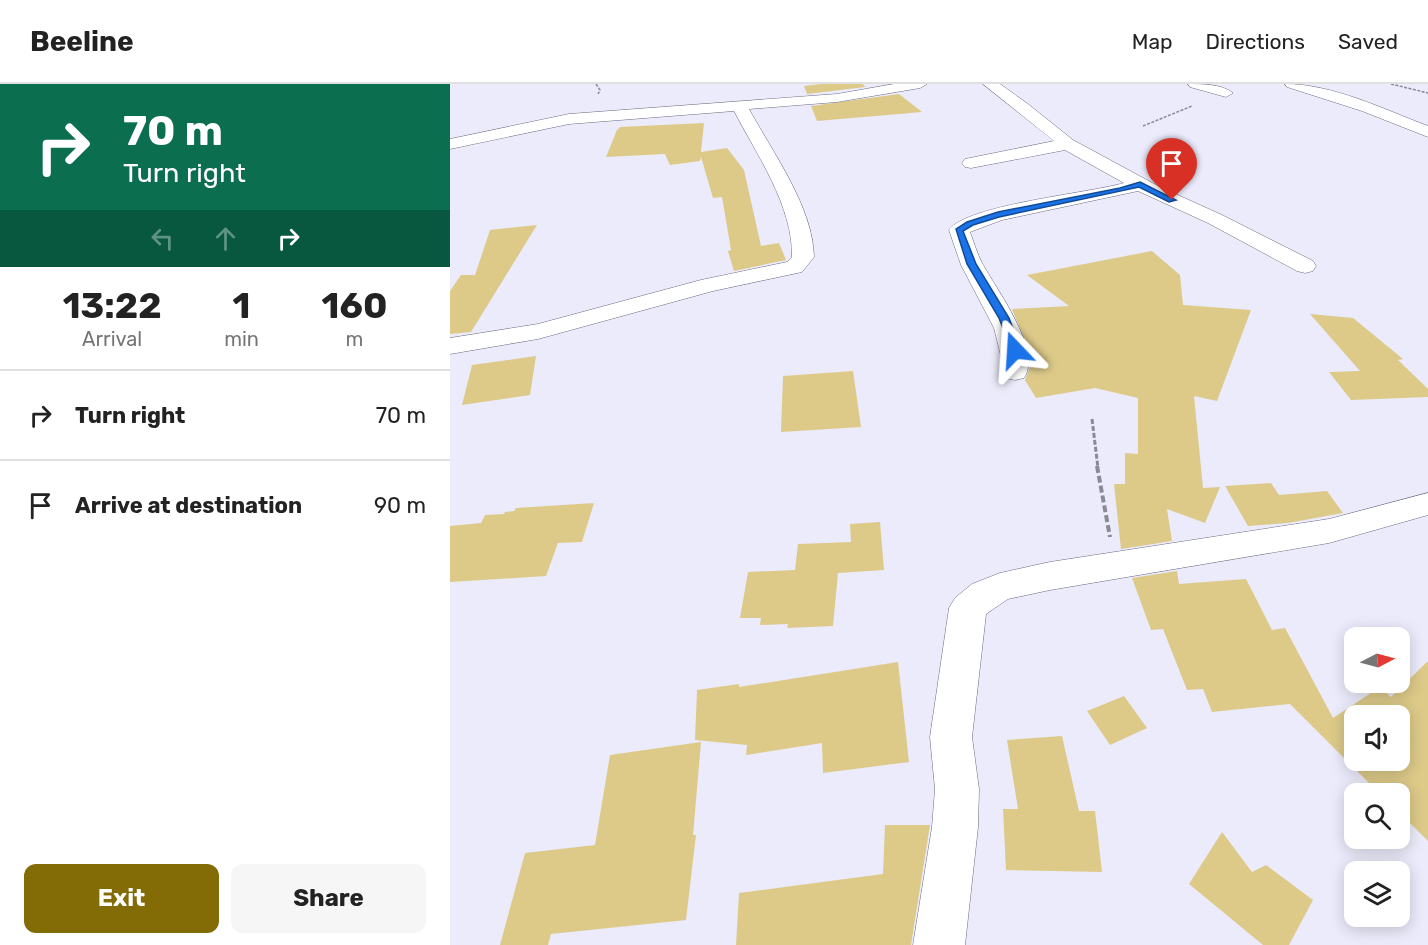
<!DOCTYPE html>
<html lang="en">
<head>
<meta charset="utf-8">
<style>
	:root { --surface:#fff; --page:#f6f6f6; --text:#222; --muted:#767676; --line:#e0e0e0; --accent:#836b06 }
	body { margin:0; font-family:Rubik,sans-serif; background:var(--page); color:var(--text); height:100vh; display:flex; flex-direction:column; font-size:22px; white-space:nowrap }
	* { box-sizing:border-box; margin:0 }
	p { font-size:20px; color:var(--muted) }
	.icon { flex:none; width:33px; height:33px; fill:none; stroke:currentColor; stroke-width:2; stroke-linecap:round; stroke-linejoin:round }
	.map { position:relative; flex:1; overflow:hidden }
	.drawer { display:flex; flex-direction:column; background:var(--surface); width:450px }
	.drawer>* { flex:none }
	.top-card { background:#0b6e4f; color:#fff; overflow:hidden }
	.needle { width:39px; rotate:84deg }
	.fabs { position:absolute; left:894px; top:543px; display:grid; gap:12px }
	.fabs a { display:grid; place-items:center; width:66px; height:66px; border-radius:12px; background:var(--surface); box-shadow:0 3px 15px #0003; font-size:30px }
	.pin { position:absolute; display:grid; place-items:center; width:51px; height:51px; color:#fff; margin:-62px -26px; border-radius:50% 50% 50% 0; rotate:-45deg; box-shadow:0 0 6px #0007 }
	.pin .icon { rotate:45deg }
	.me { position:absolute; width:66px; margin:-33px; rotate:340deg; stroke-linejoin:round; filter:drop-shadow(0 0 4px #0008) }
	.turn { display:flex; align-items:center; gap:21px; height:126px; padding:0 24px; font-size:27px }
	.turn .icon { width:78px; height:78px; stroke-width:2.5 }
	.turn b { display:block; font-size:42px; line-height:51px }
	.lanes { display:flex; align-items:center; height:57px; padding:0 24px; background:#0003; justify-content:center; gap:30px; direction:ltr }
	.lanes .off { opacity:.35 }
	.eta { display:flex; justify-content:space-evenly; align-items:center; height:102px; text-align:center }
	.eta b { font-size:36px; font-weight:700; line-height:42px }
	.button { display:flex; gap:12px; margin-top:auto; padding:12px 24px }
	.button a { flex:1; height:69px; border-radius:12px; background:var(--accent); color:#fff; font-size:24px; font-weight:700; line-height:69px; text-align:center }
	.button a+a { background:var(--page); color:var(--text) }
	ul { padding:0; list-style:none }
	li { display:flex; align-items:center; gap:18px; height:90px; padding:0 24px; border-top:2px solid var(--line) }
	li div { flex:1 }
	li b { display:block; font-size:22px }
	li em { font-style:normal }
	header { display:flex; align-items:center; gap:36px; box-sizing:border-box; height:84px; padding:0 30px; background:var(--surface); border-bottom:2px solid var(--line) }
	header strong { font-size:28px }
	nav { display:flex; gap:33px; margin-inline-start:auto; font-size:21px }
	main { display:flex; flex:1; min-height:0 }
	.map>svg:first-child { display:block }
</style>
</head>
<body>
<header>
<strong>Beeline</strong>
<nav><a>Map</a><a>Directions</a><a>Saved</a></nav>
</header>
<main>
<section class="drawer">
<div class="top-card">
<div class="turn"><svg class="icon" aria-label="right" viewBox="0 0 24 24"><path d="M7 20v-9h11M14 6l5 5-5 5"/></svg><div><b>70 m</b>Turn right</div></div>
<div class="lanes"><svg class="icon off" aria-label="left" viewBox="0 0 24 24"><path d="M17 20v-9H6M10 6l-5 5 5 5"/></svg><svg class="icon off" aria-label="ahead" viewBox="0 0 24 24"><path d="M12 20V5M6 11l6-6 6 6"/></svg><svg class="icon" aria-label="right" viewBox="0 0 24 24"><path d="M7 20v-9h11M14 6l5 5-5 5"/></svg></div>
</div>
<div class="eta">
<div><b>13:22</b><p>Arrival</p></div>
<div><b>1</b><p>min</p></div>
<div><b>160</b><p>m</p></div>
</div>
<ul>
<li><svg class="icon" aria-label="right" viewBox="0 0 24 24"><path d="M7 20v-9h11M14 6l5 5-5 5"/></svg><div><b>Turn right</b></div><em>70 m</em></li>
<li><svg class="icon" aria-label="arrive" viewBox="0 0 24 24"><path d="M6 21V4h12l-3 4 3 4H6"/></svg><div><b>Arrive at destination</b></div><em>90 m</em></li>
</ul>
<div class="button"><a>Exit</a><a>Share</a></div>
</section>
<div class="map">
<svg width="978" height="861" viewBox="0 0 978 861">
	<rect width="100%" height="100%" fill="#ebebfb"/>
	<g fill="#ddca89" fill-rule="evenodd">
		<polygon points="371,0 413,0 415,3 357,10 354,2"/>
		<polygon points="449,10 472,28 367,37 361,22"/>
		<polygon points="254,39 251,68 277,64 294,86 311,162 329,159 336,176 284,187 278,167 281,166 272,113 263,114 251,73 250,77 220,81 215,70 156,73 167,46 170,43"/>
		<polygon points="87,141 21,248 0,250 0,207 11,191 25,191 40,146"/>
		<polygon points="702,167 730,191 733,221 801,226 767,317 744,312 753,404 770,403 755,439 717,425 722,457 671,465 664,400 675,400 675,369 688,370 688,314 645,304 586,314 575,296 580,283 579,267 562,225 619,222 577,191"/>
		<polygon points="860,230 903,234 953,275 948,276 978,305 978,313 901,316 879,288 910,287"/>
		<polygon points="86,272 80,311 12,321 22,281"/>
		<polygon points="403,287 411,343 331,348 333,292"/>
		<polygon points="821,399 829,411 877,407 893,429 838,439 798,442 775,402"/>
		<polygon points="144,419 132,458 108,459 96,492 0,498 0,442 31,439 35,431 54,430 55,428 64,427 66,424"/>
		<polygon points="430,438 434,486 388,489 383,542 337,544 338,540 310,541 311,534 290,534 298,488 345,486 348,460 401,458 400,440"/>
		<path d="M727,487L729,500L796,495L822,546L835,544L883,634L930,603L941,613L978,577V757L950,729V710H930L840,620L762,628L753,605L737,606L713,545L701,546L682,494ZM904,632H950V676H904Z"/>
		<polygon points="448,578 459,678 373,689 372,659 296,671 297,661 245,656 247,606 289,600 289,603"/>
		<polygon points="674,612 697,644 660,661 637,627"/>
		<polygon points="612,652 629,727 645,727 652,788 556,786 553,725 568,725 557,656"/>
		<polygon points="251,658 243,751 246,751 236,836 101,850 98,861 50,861 75,769 145,761 160,671"/>
		<polygon points="435,741 480,741 461,861 286,861 289,809 433,790"/>
		<polygon points="772,748 802,788 816,781 863,816 839,861 813,861 739,800"/>
	</g>
	<g fill="none" stroke-linecap="round" stroke-linejoin="round">
		<g stroke="#6a6a81" stroke-width="1">
			<g id="minor">
				<path d="M444,0H477L470,4L387,18L299,25C323,69 363,123 364,173L352,188L263,207L88,255L0,270V254L88,240L251,196L337,178L342,173C343,122 307,71 284,27L119,40L0,65V55L119,30L387,10Z"/>
				<path d="M533,0H550L578,20L623,56L708,102L772,131L863,177L866,182L863,187L855,189L847,187L758,139L688,107L552,136L520,148C524,159 527,169 532,179C545,203 593,267 574,294L565,296L556,294L552,288L551,272L544,244L511,181L499,146C516,121 640,109 674,99L615,66L521,84L515,83L512,79L515,75L604,57Z"/>
				<path d="M738,0C752,0 772,0 783,9L776,13L740,3Z"/>
				<path d="M835,0C883,0 933,25 978,42V53L912,27L837,3Z"/>
				<polygon points="978,409 978,431 879,459 600,506 558,515 536,530 522,653 529,705 528,743 515,861 463,861 482,743 485,705 480,653 499,524 505,514 522,500 550,489 600,478 879,435"/>
			</g>
		</g>
		<g stroke="#8a8a96" stroke-width="1.5" stroke-dasharray="3 1.5" stroke-linecap="butt">
			<polyline points="146,0 150,6 148,10"/>
			<polyline points="941,0 978,9"/>
			<polyline points="693,42 742,22"/>
		</g>
		<polyline stroke="#8a8a96" stroke-width="3" stroke-dasharray="5 2" stroke-linecap="butt" points="642,335 648,384"/>
		<polyline stroke="#8a8a96" stroke-width="4" stroke-dasharray="7 3" stroke-linecap="butt" points="647,382 660,453"/>
		<use href="#minor" fill="#fff" fill-rule="evenodd"/>
	</g>
	<polygon fill="#1a73e8" stroke="#114b97" stroke-width="1.5" points="690,98 726,116 719,118 689,103 549,133 523,141 513,147 526,180 559,234 571,266 569,268 562,268 549,234 517,180 506,145 517,138 548,128 670,104"/>
</svg>
<div class="fabs">
<a><svg class="needle" viewBox="-14 -14 28 28"><path d="M0-13l5 13h-10z" fill="#e53935"/><path d="M0 13l5-13h-10z" fill="#767676"/></svg></a>
<a><svg class="icon" aria-label="sound" viewBox="0 0 24 24"><path d="M4 9h4l5-4v14l-5-4H4zM17 9q2 3 0 6"/></svg></a>
<a><svg class="icon" aria-label="search" viewBox="0 0 24 24"><circle cx="10" cy="10" r="6"/><path d="M15 15l6 6"/></svg></a>
<a><svg class="icon" aria-label="layers" viewBox="0 0 24 24"><path d="M12 4l9 5-9 5-9-5zM3 14l9 5 9-5"/></svg></a>
</div>
<div class="pin" style="left:722px;top:116px;background:#d93025"><svg class="icon" aria-label="arrive" viewBox="0 0 24 24"><path d="M6 21V4h12l-3 4 3 4H6"/></svg></div>
<svg class="me" style="left:565px;top:266px" viewBox="-20 -20 40 40"><path d="M0-17L14 15 0 8-14 15z" fill="#1a73e8" stroke="#fff" stroke-width="4"/></svg>
</div>
</main>
</body>
</html>
